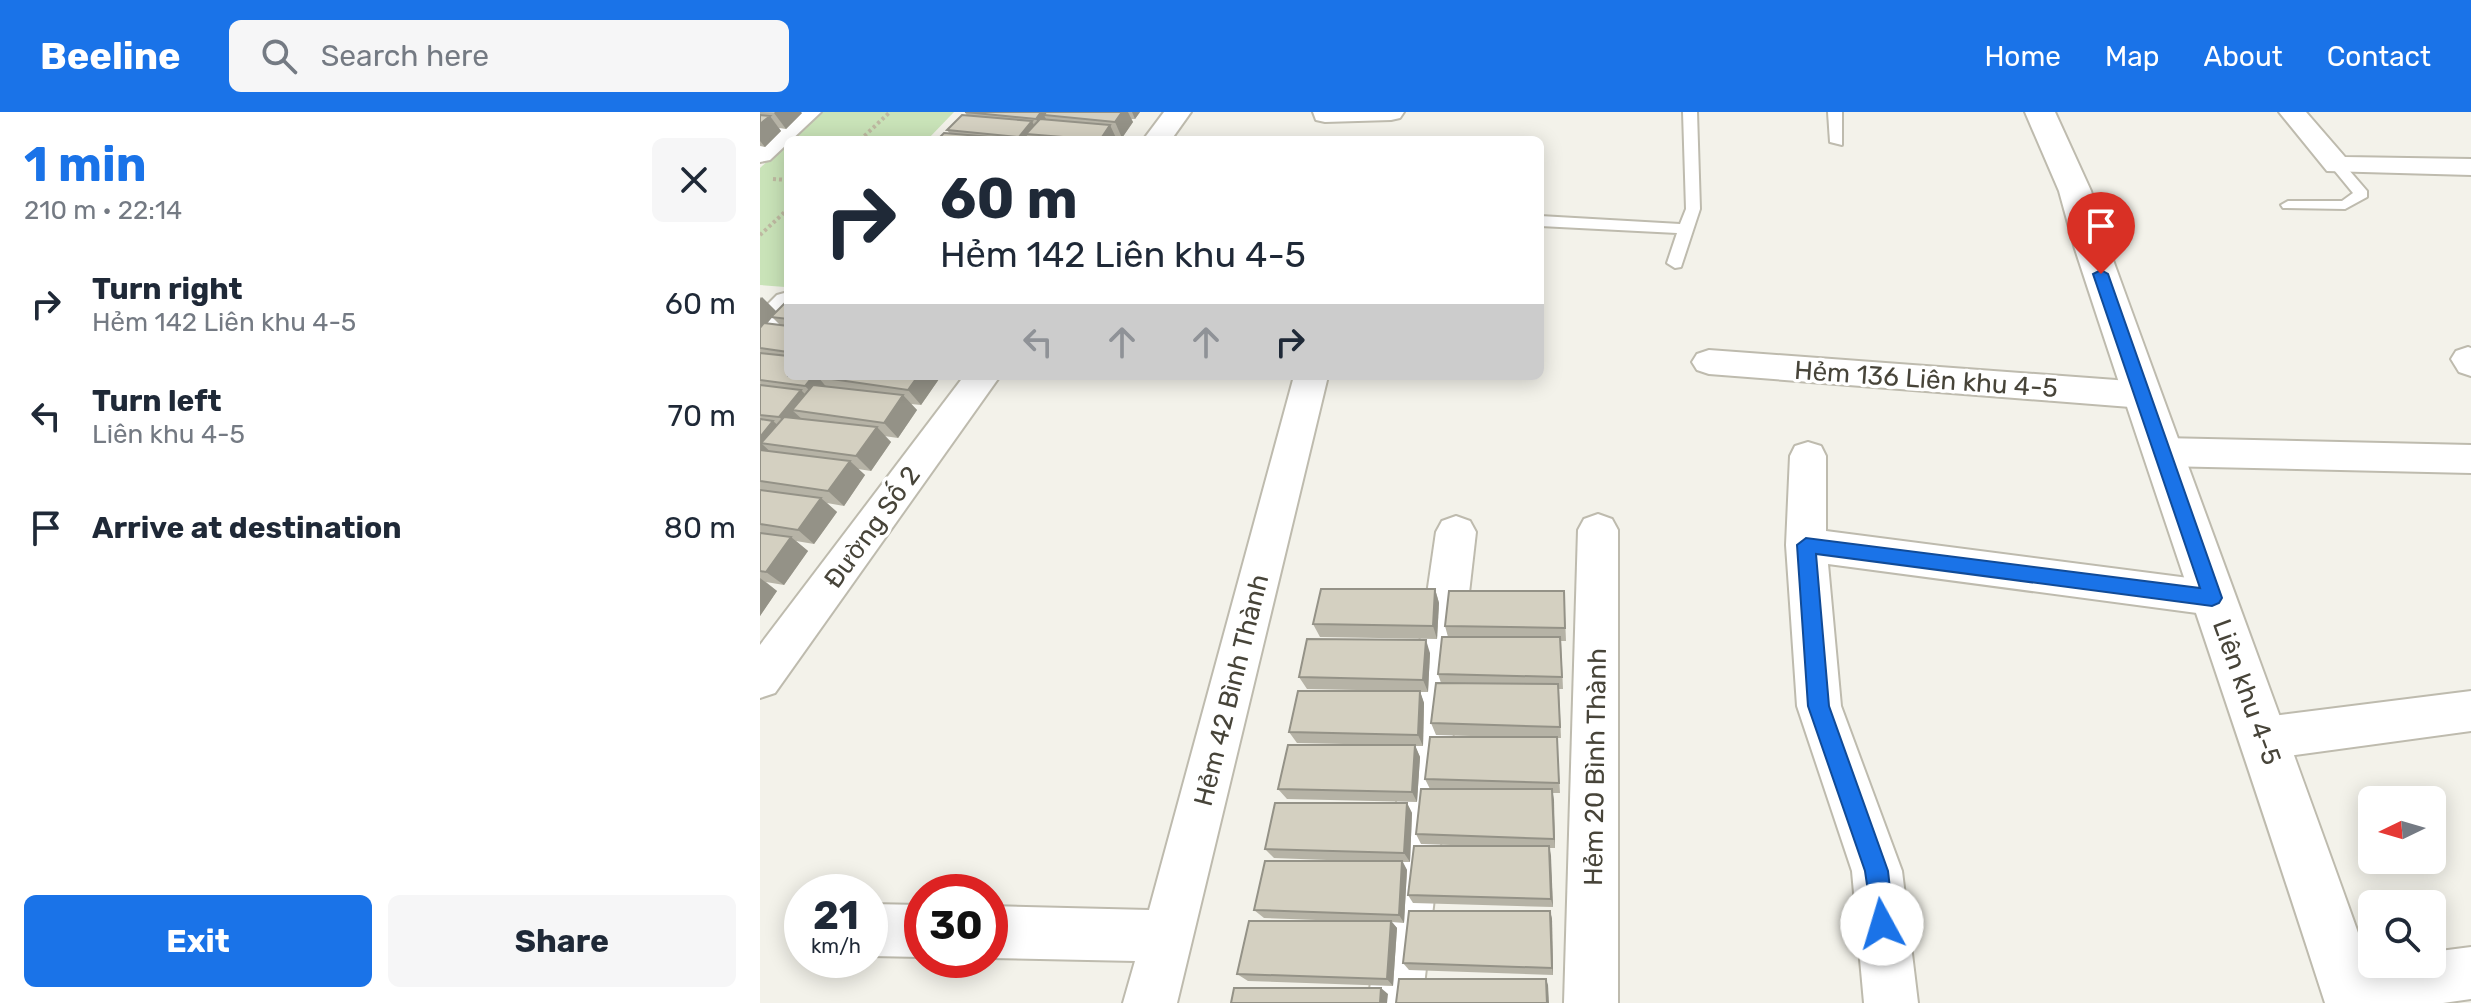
<!DOCTYPE html>
<html lang="en">
<head>
<meta charset="utf-8">
<style>
	:root { --surface:#fff; --page:#f6f6f7; --text:#1f2937; --muted:#747a83; --accent:#1a73e8 }
	body { margin:0; font-family:Rubik,sans-serif; background:var(--page); color:var(--text); height:100vh; display:flex; flex-direction:column; font-size:30px; white-space:nowrap }
	* { box-sizing:border-box; margin:0 }
	p { font-size:26px; color:var(--muted) }
	.icon { flex:none; width:44px; height:44px; fill:none; stroke:currentColor; stroke-width:2; stroke-linecap:round; stroke-linejoin:round }
	.map { position:relative; flex:1; overflow:hidden }
	.details { display:flex; flex-direction:column; background:var(--surface); width:760px }
	.details>* { flex:none }
	.banner { position:absolute; left:24px; top:24px; width:760px; height:244px; border-radius:12px; box-shadow:0 4px 20px #0003; background:#fff; color:var(--text); overflow:hidden }
	.needle { width:52px; rotate:265deg }
	.controls { position:absolute; left:1598px; top:674px; display:grid; gap:16px }
	.controls a { display:grid; place-items:center; width:88px; height:88px; border-radius:12px; background:var(--surface); box-shadow:0 4px 20px #0003; font-size:40px }
	.speed { position:absolute; left:24px; top:762px; display:flex; gap:16px; font-size:40px; font-weight:700; text-align:center }
	.speed>* { display:grid; place-content:center; width:104px; height:104px; border-radius:50%; background:var(--surface); box-shadow:0 4px 20px #0003; line-height:1 }
	.speed small { font-size:20px; font-weight:400 }
	.speed .limit { border:12px solid #d22; background:#fff; color:#111 }
	.pin { position:absolute; display:grid; place-items:center; width:68px; height:68px; color:#fff; margin:-82px -34px; border-radius:50% 50% 50% 0; rotate:-45deg; box-shadow:0 0 8px #0007 }
	.pin .icon { rotate:45deg }
	.me { position:absolute; width:88px; margin:-44px; rotate:354deg; stroke-linejoin:round; filter:drop-shadow(0 0 6px #0008) }
	.turn { display:flex; align-items:center; gap:28px; height:168px; padding:0 24px; font-size:36px }
	.turn .icon { width:104px; height:104px; stroke-width:2.5 }
	.turn b { display:block; font-size:56px; line-height:68px }
	.lanes { display:flex; align-items:center; height:76px; padding:0 24px; background:#0003; justify-content:center; gap:40px; direction:ltr }
	.lanes .off { opacity:.35 }
	.round { display:grid; place-items:center; flex:none; width:84px; height:84px; border-radius:12px; background:var(--page) }
	.summary { display:flex; align-items:center; justify-content:space-between; height:136px; padding:0 24px }
	h1 { font-size:48px; font-weight:700; line-height:60px; color:var(--accent) }
	.button { display:flex; gap:16px; margin-top:auto; padding:16px 24px }
	.button a { flex:1; height:92px; border-radius:12px; background:var(--accent); color:#fff; font-size:32px; font-weight:700; line-height:92px; text-align:center }
	.button a+a { background:var(--page); color:var(--text) }
	ul { padding:0; list-style:none }
	li { display:flex; align-items:center; gap:24px; height:112px; padding:0 24px }
	li div { flex:1 }
	li b { display:block; font-size:30px }
	li em { font-style:normal }
	header { display:flex; align-items:center; gap:48px; box-sizing:border-box; height:112px; padding:0 40px; background:var(--accent); color:#fff }
	header strong { font-size:38px }
	nav { display:flex; gap:44px; margin-inline-start:auto; font-size:28px }
	.search { width:560px; height:72px; background:var(--page); display:flex; align-items:center; gap:20px; box-sizing:border-box; padding:0 28px; border-radius:12px; color:var(--muted); font-size:30px }
	main { display:flex; flex:1; min-height:0 }
	.map>svg:first-child { display:block }
</style>
</head>
<body>
<header>
<strong>Beeline</strong>
<div class="search"><svg class="icon" aria-label="search" viewBox="0 0 24 24"><circle cx="10" cy="10" r="6"/><path d="M15 15l6 6"/></svg>Search here</div>
<nav><a>Home</a><a>Map</a><a>About</a><a>Contact</a></nav>
</header>
<main>
<section class="details">
<div class="summary"><div><h1>1 min</h1><p>210 m · 22:14</p></div><a class="round"><svg class="icon" aria-label="close" viewBox="0 0 24 24"><path d="M6 6l12 12M18 6L6 18"/></svg></a></div>
<ul>
<li><svg class="icon" aria-label="right" viewBox="0 0 24 24"><path d="M7 20v-9h11M14 6l5 5-5 5"/></svg><div><b>Turn right</b><p>Hẻm 142 Liên khu 4-5</p></div><em>60 m</em></li>
<li><svg class="icon" aria-label="left" viewBox="0 0 24 24"><path d="M17 20v-9H6M10 6l-5 5 5 5"/></svg><div><b>Turn left</b><p>Liên khu 4-5</p></div><em>70 m</em></li>
<li><svg class="icon" aria-label="arrive" viewBox="0 0 24 24"><path d="M6 21V4h12l-3 4 3 4H6"/></svg><div><b>Arrive at destination</b></div><em>80 m</em></li>
</ul>
<div class="button"><a>Exit</a><a>Share</a></div>
</section>
<div class="map">
<svg width="1711" height="891" viewBox="0 0 1711 891">
	<rect width="100%" height="100%" fill="#f3f2ea"/>
	<g fill="#c9e3b8">
		<polygon points="61,0 194,0 167,28 30,28"/>
		<polygon points="28,30 28,171 25,175 0,173 0,56"/>
	</g>
	<g fill="none" stroke-linecap="round" stroke-linejoin="round">
		<g stroke="#bebbae" stroke-width="4">
			<g id="service">
				<polygon points="923,0 937,0 940,97 921,155 915,156 907,151 917,121 780,114 780,104 920,112 926,97"/>
				<polygon points="1068,0 1082,0 1082,33 1070,30"/>
				<polygon points="1577,49 1582,50 1607,79 1607,85 1585,97 1523,96 1521,93 1528,89 1582,89 1593,81 1570,53"/>
			</g>
		</g>
		<g stroke="#bebbae" stroke-width="4">
			<g id="minor">
				<polygon points="32,0 61,0 10,48 0,50 0,28"/>
				<polygon points="404,0 431,0 411,28 383,28"/>
				<polygon points="553,0 644,0 640,6 631,8 565,10 556,8"/>
				<polygon points="1519,0 1546,0 1585,45 1711,47 1711,63 1567,59"/>
				<polygon points="28,180 28,211 12,228 0,231 0,200 17,183"/>
				<polygon points="1708,235 1711,236 1711,264 1699,260 1691,247 1696,239"/>
				<polygon points="949,238 1383,270 1395,274 1401,283 1395,292 1383,296 949,262 937,258 932,250 937,242"/>
				<polygon points="204,264 240,264 15,581 0,586 0,533"/>
				<polygon points="534,264 568,264 417,891 363,891 375,849 230,846 230,794 389,798"/>
				<polygon points="1402,326 1711,333 1711,361 1402,354 1389,350 1384,340 1389,330"/>
				<polygon points="1048,330 1061,334 1066,344 1066,419 1452,469 1467,474 1473,486 1467,498 1452,503 1068,452 1081,594 1142,759 1158,891 1104,891 1092,759 1037,594 1026,433 1030,344 1035,334"/>
				<polygon points="838,402 852,407 858,418 858,891 804,891 818,418 824,407"/>
				<polygon points="696,404 710,409 716,420 662,891 608,891 676,420 682,409"/>
				<polygon points="1711,579 1711,619 1505,647 1489,641 1482,626 1489,611 1505,605"/>
				<polygon points="110,792 162,793 162,845 110,844"/>
				<polygon points="1711,835 1711,887 1683,891 1568,891 1563,877 1570,858 1589,851 1612,848 1612,852 1672,852 1672,840"/>
			</g>
		</g>
		<g stroke="#bebbae" stroke-width="4">
			<path id="tertiary" d="M1265,0H1295L1331,79L1349,137C1440,389 1534,639 1623,891H1565C1484,639 1397,389 1315,137L1299,79Z"/>
		</g>
		<g stroke="#beb9a1" stroke-width="4" stroke-dasharray="3 3" stroke-linecap="butt">
			<polyline points="100,28 130,0"/>
			<polyline points="13,67 28,68"/>
			<polyline points="0,123 28,97"/>
		</g>
		<use href="#service" fill="#fff" fill-rule="evenodd"/>
		<use href="#minor" fill="#fff" fill-rule="evenodd"/>
		<use href="#tertiary" fill="#fff" fill-rule="evenodd"/>
	</g>
	<g fill="#b6b3a6" fill-rule="evenodd">
		<polygon points="0,0 42,1 26,17 19,16 21,19 5,35 0,34"/>
		<polygon points="205,0 380,0 375,7 371,7 373,10 362,26 356,25 357,28 177,28 190,22 187,18 207,4"/>
		<path d="M0,185L16,200L28,188V264L179,267L161,293L151,292L157,298L138,326L124,324L131,330L111,359L98,357L105,363L84,394L67,391L77,400L54,432L36,429L48,439L24,473L6,470L17,479L0,504ZM12,205L20,213L7,212Z"/>
		<polygon points="675,477 679,491 677,527 560,525 553,512"/>
		<polygon points="804,479 806,529 801,529 803,577 799,577 801,626 797,626 800,681 793,681 795,736 790,736 793,795 653,791 648,783 720,734 661,732 656,722 670,677 665,667 745,625 676,623 671,611 681,571 678,562 688,525 685,514"/>
		<polygon points="670,541 668,580 660,580 664,591 663,634 655,634 660,645 657,690 527,687 518,677 630,633 537,631 529,620 646,579 547,577 539,565"/>
		<polygon points="647,691 652,701 650,750 643,750 647,758 644,811 632,810 637,816 633,874 488,869 477,862 582,809 504,806 494,798 593,749 514,746 505,737"/>
		<polygon points="790,799 792,807 793,863 649,858 643,851"/>
	</g>
	<g fill="#949287">
		<polygon points="15,0 41,0 42,1 26,17 14,1"/>
		<polygon points="281,0 292,0 284,3 290,15 284,23 276,7"/>
		<polygon points="362,0 368,0 373,10 362,26 355,10"/>
		<polygon points="372,0 380,0 375,7"/>
		<polygon points="10,4 21,19 5,35 0,29 0,12"/>
		<polygon points="272,9 279,23 266,22 270,28 261,28 259,25"/>
		<polygon points="350,13 357,28 340,28"/>
		<polygon points="2,185 17,200 0,219 0,187"/>
		<polygon points="53,264 80,264 58,265 69,278 60,289 45,274"/>
		<polygon points="158,264 176,264 179,267 161,293 148,278"/>
		<polygon points="41,278 56,293 32,298 44,309 35,320 19,305"/>
		<polygon points="143,283 157,298 138,326 124,311"/>
		<polygon points="13,309 29,323 1,331 14,343 0,346 0,325"/>
		<polygon points="117,315 131,330 111,359 96,344"/>
		<polygon points="90,349 105,363 84,394 68,379"/>
		<polygon points="61,386 77,400 54,432 38,418"/>
		<polygon points="31,425 48,439 24,473 6,460"/>
		<polygon points="0,466 17,479 0,504"/>
		<polygon points="675,477 679,491 677,527 673,514"/>
		<polygon points="666,528 670,541 668,580 663,568"/>
		<polygon points="660,579 664,591 663,634 658,623"/>
		<polygon points="655,633 660,645 657,690 652,680"/>
		<polygon points="792,677 794,688 795,736 794,727"/>
		<polygon points="647,691 652,701 650,750 644,741"/>
		<polygon points="789,734 791,744 793,795 791,787"/>
		<polygon points="642,749 647,758 644,811 639,803"/>
		<polygon points="790,799 792,807 793,863 792,856"/>
		<polygon points="631,809 637,816 633,874 627,867"/>
		<polygon points="786,867 788,873 789,891 787,891"/>
		<polygon points="621,876 628,882 627,891 620,891"/>
	</g>
	<g fill="#d4d0c1" stroke="#949287" stroke-width="2">
		<polygon points="205,0 281,0 276,7"/>
		<polygon points="286,0 362,0 355,10 284,3"/>
		<polygon points="0,3 10,4 0,12"/>
		<polygon points="202,3 272,9 259,25 187,18"/>
		<polygon points="280,7 350,13 340,28 266,22"/>
		<polygon points="184,21 255,27 177,28"/>
		<polygon points="263,25 294,28 261,28"/>
		<polygon points="28,188 28,207 11,205"/>
		<polygon points="4,211 28,214 28,240 0,236 0,216"/>
		<polygon points="0,241 28,244 28,264 53,264 45,274 0,268"/>
		<polygon points="59,264 158,264 148,278 58,265"/>
		<polygon points="0,273 41,278 19,305 0,303"/>
		<polygon points="53,273 143,283 124,311 32,298"/>
		<polygon points="24,305 117,315 96,344 1,331"/>
		<polygon points="0,307 13,309 0,325"/>
		<polygon points="0,338 90,349 68,379 0,369"/>
		<polygon points="0,378 61,386 38,418 0,412"/>
		<polygon points="0,421 31,425 6,460 0,459"/>
		<polygon points="561,477 675,477 673,514 553,512"/>
		<polygon points="689,479 804,479 805,516 685,514"/>
		<polygon points="682,525 800,525 802,565 678,562"/>
		<polygon points="547,527 666,528 663,568 539,565"/>
		<polygon points="676,571 798,572 800,615 671,611"/>
		<polygon points="538,579 660,579 658,623 529,620"/>
		<polygon points="670,625 797,625 799,671 665,667"/>
		<polygon points="528,633 655,633 652,680 518,677"/>
		<polygon points="661,677 792,677 794,727 656,722"/>
		<polygon points="515,691 647,691 644,741 505,737"/>
		<polygon points="654,734 789,734 791,787 648,783"/>
		<polygon points="505,749 642,749 639,803 494,798"/>
		<polygon points="649,799 790,799 792,856 643,851"/>
		<polygon points="489,809 631,809 627,867 477,862"/>
		<polygon points="639,867 786,867 787,891 636,891"/>
		<polygon points="474,876 621,876 620,891 471,891"/>
	</g>
	<polygon fill="#1a73e8" stroke="#114b97" stroke-width="2" points="1341,158 1348,162 1462,486 1459,491 1452,494 1056,442 1069,594 1128,759 1134,812 1131,820 1122,824 1114,820 1105,759 1048,594 1037,433 1046,426 1440,476 1333,162"/>
	<g text-anchor="middle" stroke-width="7" stroke-linejoin="round" paint-order="stroke">
		<g font-size="26" fill="#474439" stroke="#fff">
			<text transform="translate(1166 267) rotate(4)" y="9">Hẻm 136 Liên khu 4-5</text>
			<text transform="translate(112 415) rotate(-54)" y="9">Đường Số 2</text>
			<text transform="translate(471 578) rotate(-76)" y="9">Hẻm 42 Bình Thành</text>
			<text transform="translate(1487 580) rotate(70)" y="9">Liên khu 4-5</text>
			<text transform="translate(835 655) rotate(-89)" y="9">Hẻm 20 Bình Thành</text>
		</g>
	</g>
</svg>
<div class="controls">
<a><svg class="needle" viewBox="-14 -14 28 28"><path d="M0-13l5 13h-10z" fill="#e53935"/><path d="M0 13l5-13h-10z" fill="#747a83"/></svg></a>
<a><svg class="icon" aria-label="search" viewBox="0 0 24 24"><circle cx="10" cy="10" r="6"/><path d="M15 15l6 6"/></svg></a>
</div>
<div class="speed"><div>21<small>km/h</small></div><div class="limit">30</div></div>
<div class="pin" style="left:1341px;top:162px;background:#d93025"><svg class="icon" aria-label="arrive" viewBox="0 0 24 24"><path d="M6 21V4h12l-3 4 3 4H6"/></svg></div>
<svg class="me" style="left:1122px;top:812px" viewBox="-20 -20 40 40"><circle r="19" fill="#fff"/><path d="M0-13L10 11 0 6-10 11z" fill="#1a73e8"/></svg>
<div class="banner">
<div class="turn"><svg class="icon" aria-label="right" viewBox="0 0 24 24"><path d="M7 20v-9h11M14 6l5 5-5 5"/></svg><div><b>60 m</b>Hẻm 142 Liên khu 4-5</div></div>
<div class="lanes"><svg class="icon off" aria-label="left" viewBox="0 0 24 24"><path d="M17 20v-9H6M10 6l-5 5 5 5"/></svg><svg class="icon off" aria-label="ahead" viewBox="0 0 24 24"><path d="M12 20V5M6 11l6-6 6 6"/></svg><svg class="icon off" aria-label="ahead" viewBox="0 0 24 24"><path d="M12 20V5M6 11l6-6 6 6"/></svg><svg class="icon" aria-label="right" viewBox="0 0 24 24"><path d="M7 20v-9h11M14 6l5 5-5 5"/></svg></div>
</div>
</div>
</main>
</body>
</html>
